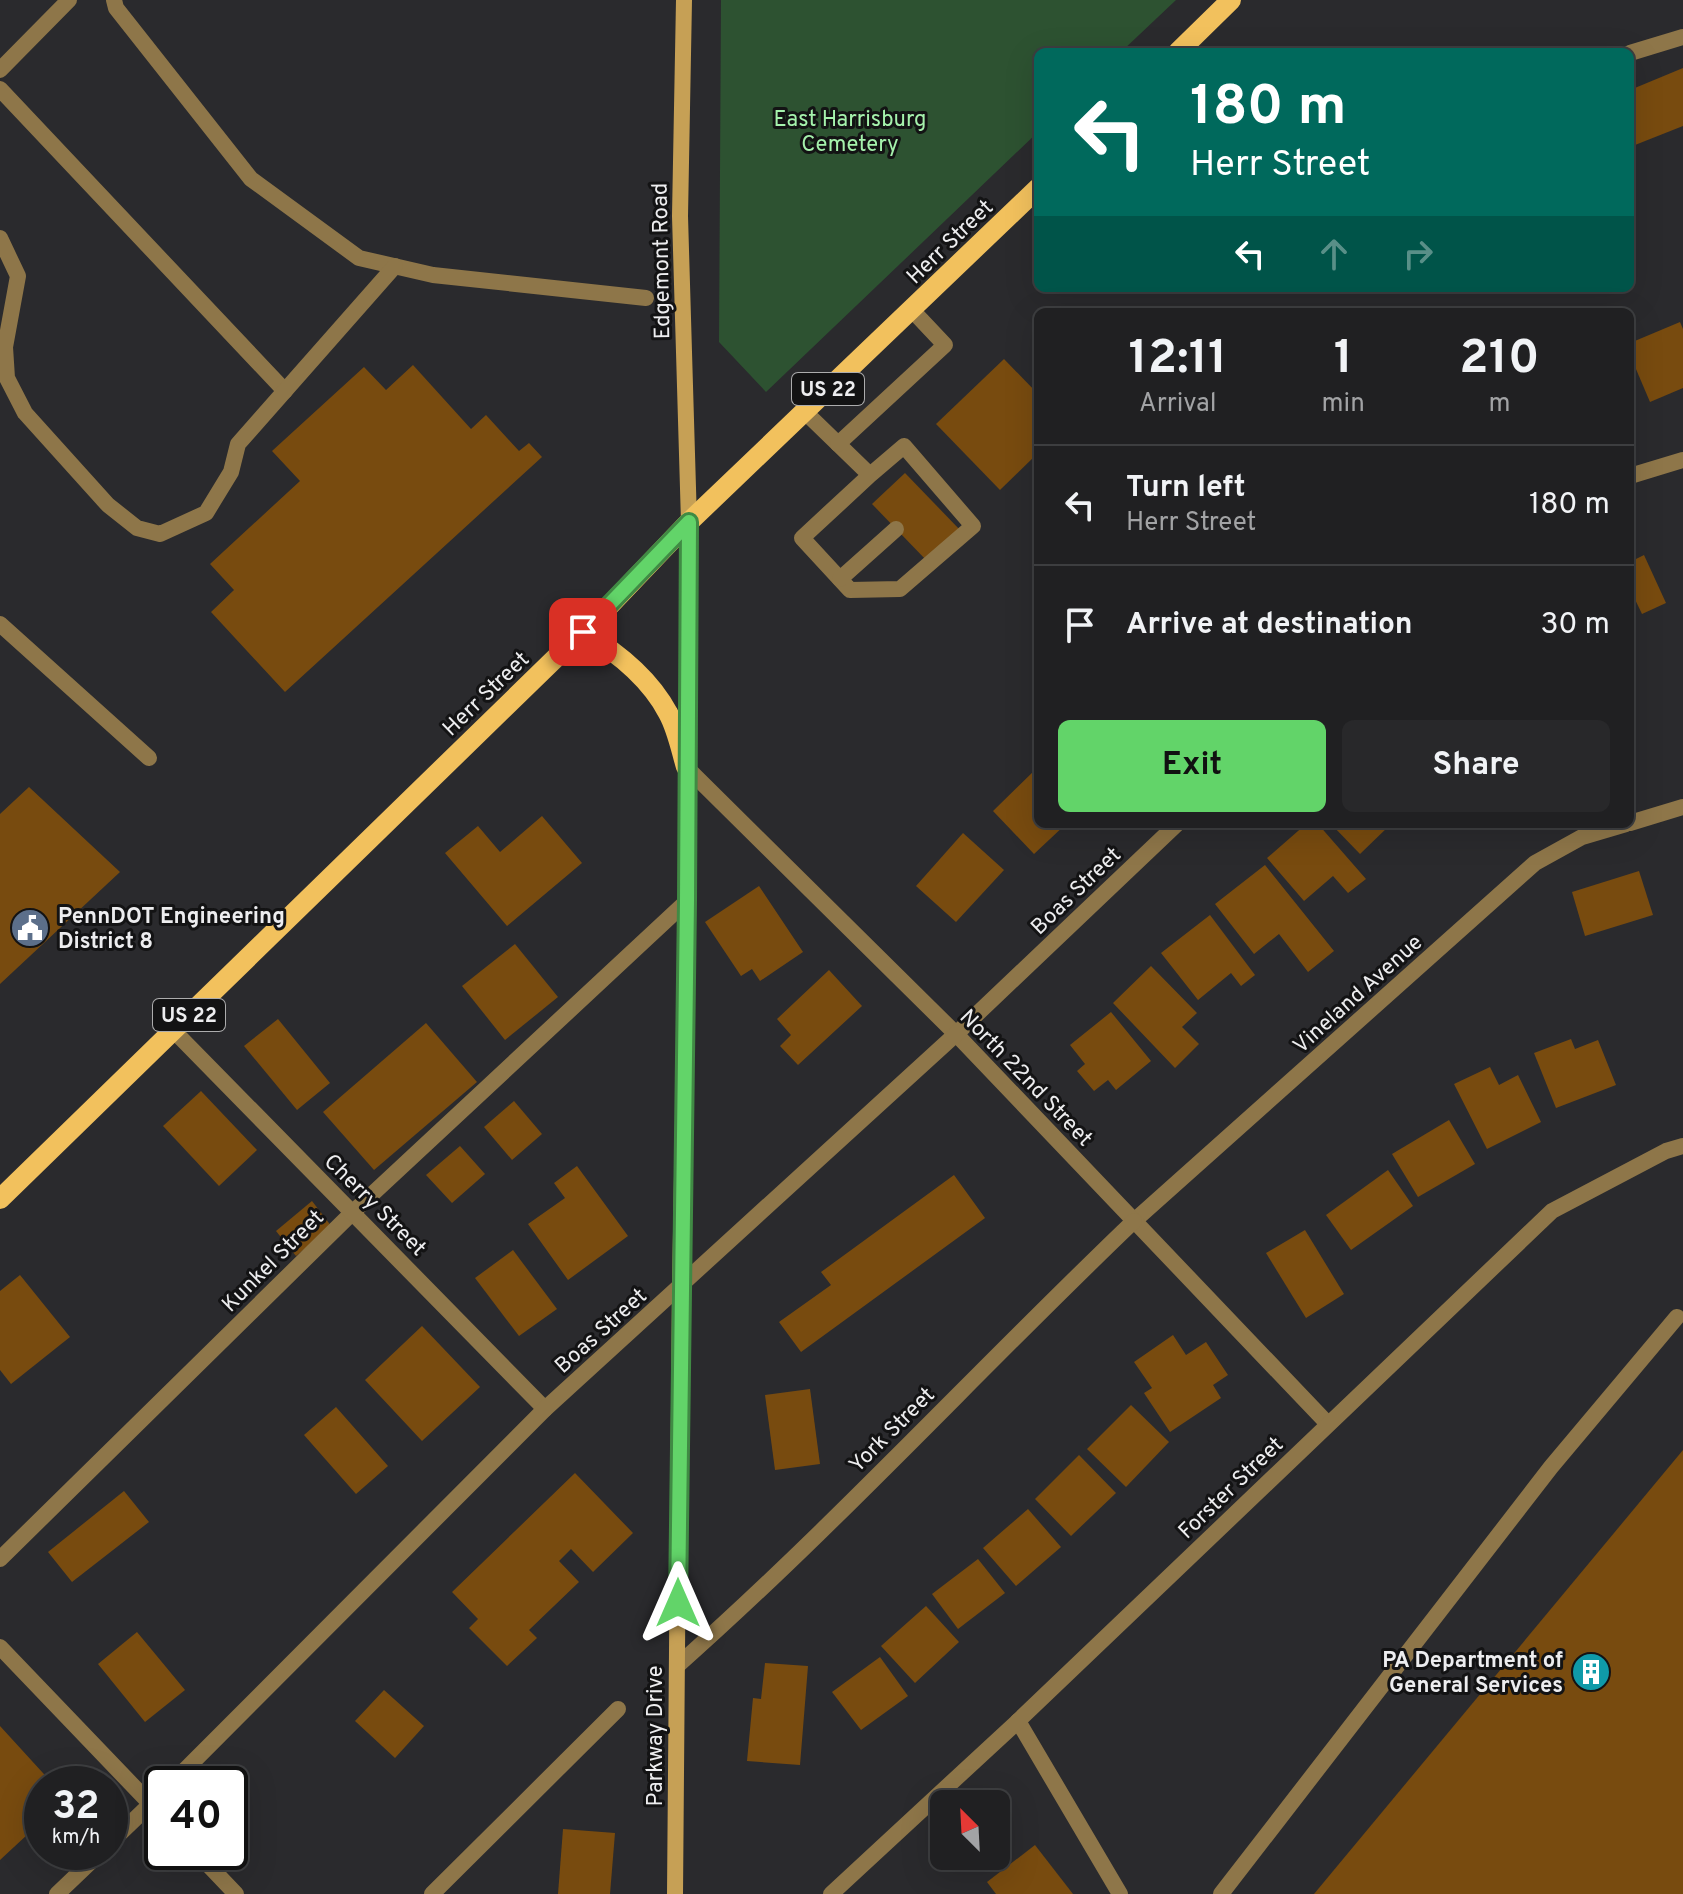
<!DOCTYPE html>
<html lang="en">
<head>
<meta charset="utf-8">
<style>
	:root { --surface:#202022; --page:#28282a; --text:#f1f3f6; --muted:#a2a3a5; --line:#3d3e40; --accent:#62d469 }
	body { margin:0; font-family:Overpass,sans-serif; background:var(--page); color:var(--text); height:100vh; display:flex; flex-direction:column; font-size:30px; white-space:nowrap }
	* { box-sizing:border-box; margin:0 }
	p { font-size:26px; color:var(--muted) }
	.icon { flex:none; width:44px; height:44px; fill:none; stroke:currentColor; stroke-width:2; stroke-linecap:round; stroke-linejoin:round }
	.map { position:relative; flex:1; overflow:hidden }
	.drawer { position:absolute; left:1034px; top:308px; width:600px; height:520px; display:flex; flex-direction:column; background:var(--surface); border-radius:12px; box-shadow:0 8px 32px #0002,0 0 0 2px var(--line) }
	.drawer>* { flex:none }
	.hud { position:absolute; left:1034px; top:48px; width:600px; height:244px; border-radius:12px; box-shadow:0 8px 32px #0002,0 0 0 2px var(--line); background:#00695c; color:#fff; overflow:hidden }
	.needle { width:52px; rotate:336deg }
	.tools { position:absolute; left:930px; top:1790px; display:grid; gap:16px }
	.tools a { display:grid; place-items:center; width:80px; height:80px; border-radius:12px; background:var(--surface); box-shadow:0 8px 32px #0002,0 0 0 2px var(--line); font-size:40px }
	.speed { position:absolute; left:24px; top:1766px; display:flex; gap:16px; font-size:40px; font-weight:700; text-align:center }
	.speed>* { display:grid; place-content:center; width:104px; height:104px; border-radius:50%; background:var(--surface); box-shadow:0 8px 32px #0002,0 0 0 2px var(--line); line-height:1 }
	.speed small { font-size:20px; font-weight:400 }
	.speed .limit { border:4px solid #111; border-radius:12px; background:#fff; color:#111 }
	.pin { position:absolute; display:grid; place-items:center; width:68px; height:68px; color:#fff; margin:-34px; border-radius:16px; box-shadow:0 4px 12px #0006 }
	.me { position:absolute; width:88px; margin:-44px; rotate:0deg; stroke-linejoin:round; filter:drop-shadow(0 0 6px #0008) }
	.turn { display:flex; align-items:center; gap:28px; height:168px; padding:0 24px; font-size:36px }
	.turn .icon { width:104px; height:104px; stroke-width:2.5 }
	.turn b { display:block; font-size:56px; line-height:68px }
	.lanes { display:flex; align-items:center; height:76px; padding:0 24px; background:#0003; justify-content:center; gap:40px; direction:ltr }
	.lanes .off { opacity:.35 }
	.eta { display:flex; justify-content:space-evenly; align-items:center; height:136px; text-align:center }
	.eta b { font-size:48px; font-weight:700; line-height:56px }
	.button { display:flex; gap:16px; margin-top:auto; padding:16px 24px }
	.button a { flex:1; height:92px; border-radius:12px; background:var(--accent); color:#111; font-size:32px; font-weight:700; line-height:92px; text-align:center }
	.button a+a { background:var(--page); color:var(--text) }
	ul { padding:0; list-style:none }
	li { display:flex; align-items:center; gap:24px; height:120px; padding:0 24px; border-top:2px solid var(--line) }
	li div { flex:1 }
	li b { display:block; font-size:30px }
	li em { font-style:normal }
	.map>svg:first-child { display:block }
</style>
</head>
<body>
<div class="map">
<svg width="1683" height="1894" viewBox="0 0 1683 1894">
	<rect width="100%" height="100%" fill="#2a2a2d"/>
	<polygon fill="#2d5231" points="721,0 1176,0 1121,52 1038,52 1038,132 766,392 719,342"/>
	<g fill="#784b0f">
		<polygon points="1683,68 1683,126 1630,147 1630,90"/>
		<polygon points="1680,322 1683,329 1683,388 1650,402 1630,355 1630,343"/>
		<polygon points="1004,359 1038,394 1038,453 1000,490 936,424"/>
		<polygon points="413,365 471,429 486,415 519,451 529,443 542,457 285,692 211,612 234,590 210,564 300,481 272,451 364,367 386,390"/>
		<polygon points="905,473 961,531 928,562 872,504"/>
		<polygon points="1644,555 1666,603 1642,614 1630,589 1630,562"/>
		<polygon points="1038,767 1038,824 1066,824 1034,854 993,811"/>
		<polygon points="29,787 120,872 0,984 0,814"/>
		<polygon points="542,816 582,863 507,926 445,853 478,826 500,852"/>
		<polygon points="1306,824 1318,824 1366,879 1348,893 1333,876 1304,901 1267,858"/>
		<polygon points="1331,824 1391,824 1360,854"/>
		<polygon points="963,833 1004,870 956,922 916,886"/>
		<polygon points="1265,865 1334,951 1308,972 1279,934 1254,954 1215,904"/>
		<polygon points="1639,871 1653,915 1585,936 1572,892"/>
		<polygon points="759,886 803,952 760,981 752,969 741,976 705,922"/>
		<polygon points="1210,915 1255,975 1241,986 1231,973 1198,1000 1161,953"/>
		<polygon points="515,944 558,997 505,1040 462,986"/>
		<polygon points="1151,966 1197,1013 1182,1027 1199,1044 1175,1068 1113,1003"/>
		<polygon points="829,970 862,1006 798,1065 780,1046 791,1035 777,1019"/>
		<polygon points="1111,1012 1151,1061 1116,1090 1108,1080 1094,1091 1077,1071 1085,1064 1070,1045"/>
		<polygon points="278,1019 330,1083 297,1110 244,1046"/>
		<polygon points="426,1023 477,1082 374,1170 323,1112"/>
		<polygon points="1571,1039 1575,1049 1598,1040 1616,1085 1556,1108 1534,1053"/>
		<polygon points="1490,1067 1499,1085 1518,1075 1541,1122 1487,1149 1454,1084"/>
		<polygon points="201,1091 257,1150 219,1186 163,1126"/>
		<polygon points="514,1101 542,1134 512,1160 484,1127"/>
		<polygon points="1449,1120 1475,1164 1418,1197 1392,1154"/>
		<polygon points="460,1146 485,1174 452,1203 426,1175"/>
		<polygon points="577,1166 628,1236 568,1280 528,1224 565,1198 554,1183"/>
		<polygon points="1388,1170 1413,1206 1351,1250 1326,1215"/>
		<polygon points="954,1175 985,1218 801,1352 779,1322 831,1285 821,1272"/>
		<polygon points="312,1201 332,1227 296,1256 276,1231"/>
		<polygon points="1305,1230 1344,1294 1306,1318 1266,1253"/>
		<polygon points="513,1250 557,1309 519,1336 475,1278"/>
		<polygon points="20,1275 70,1337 11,1384 0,1370 0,1291"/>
		<polygon points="422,1326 480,1387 422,1441 365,1380"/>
		<polygon points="1173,1335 1186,1355 1206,1342 1228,1375 1213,1385 1221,1398 1170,1432 1144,1393 1152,1388 1134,1362"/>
		<polygon points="810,1389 820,1464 775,1470 765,1395"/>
		<polygon points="1131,1405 1169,1442 1126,1487 1087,1449"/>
		<polygon points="336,1407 388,1466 356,1494 304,1435"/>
		<polygon points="1683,1450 1683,1894 1314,1894"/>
		<polygon points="1079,1455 1116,1493 1071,1536 1035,1499"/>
		<polygon points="575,1473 633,1533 593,1572 571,1549 559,1561 579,1582 529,1630 537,1638 507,1666 469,1628 478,1619 452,1592"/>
		<polygon points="124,1491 149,1522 72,1582 48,1552"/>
		<polygon points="1028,1509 1061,1547 1016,1586 983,1548"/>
		<polygon points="978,1559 1005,1593 958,1629 932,1594"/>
		<polygon points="926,1606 959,1642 915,1683 881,1646"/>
		<polygon points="137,1632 185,1690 145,1722 98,1664"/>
		<polygon points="880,1657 908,1696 861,1730 832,1692"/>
		<polygon points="765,1663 808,1666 800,1765 747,1761 753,1698 761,1699"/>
		<polygon points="384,1690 424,1726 395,1758 355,1721"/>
		<polygon points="0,1726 53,1784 42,1784 42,1821 0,1860"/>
		<polygon points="563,1829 615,1833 610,1894 558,1894"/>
		<polygon points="1035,1845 1073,1894 996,1894 987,1882"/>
	</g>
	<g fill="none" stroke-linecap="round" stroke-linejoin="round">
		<g stroke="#8e7649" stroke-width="16">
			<polyline points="114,0 116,8 251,179 359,258 433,275 646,298"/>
			<polyline points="1630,53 1683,37"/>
			<polyline points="0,70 69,0"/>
			<polyline points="0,89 285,391"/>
			<polyline points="0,238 18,276 5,347 7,378 25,413 108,505 137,528 160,534 206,513 231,472 238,444 395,266"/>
			<polyline points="805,412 870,475 802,538 850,590 900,589 973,526 904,446 870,475"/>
			<polyline points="838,444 945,345 912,310"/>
			<polyline points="840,579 896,529"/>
			<polyline points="0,624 149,758"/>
			<polyline points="1630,823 1683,807"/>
			<polyline points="1134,1221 1535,863 1582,837 1626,824"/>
			<polyline points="0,1559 353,1212 687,901"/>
			<polyline points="1018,1721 1120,1894"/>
			<polyline points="1221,1894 1551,1467 1677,1317"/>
		</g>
		<g stroke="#8e7649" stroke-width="16">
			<polyline points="1630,476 1683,460"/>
			<polyline points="686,767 956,1034 1328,1424"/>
			<polyline points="173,1030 545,1409"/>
			<polyline points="0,1647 162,1816"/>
			<path d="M677,1666C836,1525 980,1368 1134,1221"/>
			<polyline points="171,1784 545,1409 956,1034 1177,824"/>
			<polyline points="110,1843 162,1793"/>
			<polyline points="196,1852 236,1894"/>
			<polyline points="57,1894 101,1852"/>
			<polyline points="432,1894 618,1709"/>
			<polyline points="831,1894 1018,1721 1552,1211 1666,1151 1683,1146"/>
		</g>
		<polyline stroke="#c6a055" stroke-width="16" points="675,1894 680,1287 687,901 689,522 680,216 684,0"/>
		<g stroke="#f2c15d" stroke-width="20">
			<polyline points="1178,52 1231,0"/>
			<path d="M583,632C617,652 649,677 668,713C677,729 681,750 686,767"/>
			<polyline points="0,1199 610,605 689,522 1038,188"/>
		</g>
	</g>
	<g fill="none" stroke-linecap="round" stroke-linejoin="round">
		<g stroke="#408a44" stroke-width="20">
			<polyline id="route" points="583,632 689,522 687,901 678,1603"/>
		</g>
		<use href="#route" stroke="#62d469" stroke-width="14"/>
	</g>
	<defs>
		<g id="civic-disc" transform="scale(2)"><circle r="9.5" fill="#5c6f8a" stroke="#131314"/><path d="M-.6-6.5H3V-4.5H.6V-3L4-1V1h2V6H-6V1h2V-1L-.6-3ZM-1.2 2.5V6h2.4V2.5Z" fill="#fff"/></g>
		<g id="building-disc" transform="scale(2)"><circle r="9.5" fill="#0f9aa8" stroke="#131314"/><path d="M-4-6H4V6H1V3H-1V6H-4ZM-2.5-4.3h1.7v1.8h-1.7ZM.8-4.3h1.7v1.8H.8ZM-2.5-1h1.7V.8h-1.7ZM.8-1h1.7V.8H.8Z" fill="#fff"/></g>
	</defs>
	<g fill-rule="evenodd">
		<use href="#civic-disc" x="30" y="928"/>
		<use href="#building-disc" x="1591" y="1672"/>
	</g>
	<g text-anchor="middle" stroke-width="6" stroke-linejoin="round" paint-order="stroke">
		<g fill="#131314" stroke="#acacad" stroke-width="2">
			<rect x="792" y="373" width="72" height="32" rx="6"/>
			<rect x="153" y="999" width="72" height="32" rx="6"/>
		</g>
		<g font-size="20" font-weight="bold" fill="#ededef">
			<text x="828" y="396">US 22</text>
			<text x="189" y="1022">US 22</text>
		</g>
		<g font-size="22" fill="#a5f2ac" stroke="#131314">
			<text x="850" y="126">East Harrisburg<tspan x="850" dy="25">Cemetery</tspan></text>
		</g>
		<g font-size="22" fill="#ededef" stroke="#131314">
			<text transform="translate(949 241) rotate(-44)" y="8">Herr Street</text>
			<text transform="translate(660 261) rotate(-91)" y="8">Edgemont Road</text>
			<text transform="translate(485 693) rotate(-44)" y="8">Herr Street</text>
			<text transform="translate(1075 890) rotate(-44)" y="8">Boas Street</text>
			<text transform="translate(1357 993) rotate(-42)" y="8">Vineland Avenue</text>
			<text transform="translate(1027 1077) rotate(46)" y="8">North 22nd Street</text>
			<text transform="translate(376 1204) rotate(45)" y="8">Cherry Street</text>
			<text transform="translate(272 1260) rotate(-45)" y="8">Kunkel Street</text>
			<text transform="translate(600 1330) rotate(-42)" y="8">Boas Street</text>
			<text transform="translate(891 1429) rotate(-45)" y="8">York Street</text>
			<text transform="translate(1230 1487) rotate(-44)" y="8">Forster Street</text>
			<text transform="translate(654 1736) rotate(-90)" y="8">Parkway Drive</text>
		</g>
		<g font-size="22" font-weight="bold" fill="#ededef" stroke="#131314" text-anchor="start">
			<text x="58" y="923">PennDOT Engineering<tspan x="58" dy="25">District 8</tspan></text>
			<text x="1563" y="1667" text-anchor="end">PA Department of<tspan x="1563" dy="25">General Services</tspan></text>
		</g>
	</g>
</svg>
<div class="tools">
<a><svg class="needle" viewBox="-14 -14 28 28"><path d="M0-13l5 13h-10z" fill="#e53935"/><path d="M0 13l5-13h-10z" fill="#a2a3a5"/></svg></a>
</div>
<div class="speed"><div>32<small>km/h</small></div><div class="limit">40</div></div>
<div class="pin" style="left:583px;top:632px;background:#d93025"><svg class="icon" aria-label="arrive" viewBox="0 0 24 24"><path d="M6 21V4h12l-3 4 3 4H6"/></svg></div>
<svg class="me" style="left:678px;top:1603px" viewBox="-20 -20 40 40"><path d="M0-17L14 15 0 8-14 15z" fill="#62d469" stroke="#fff" stroke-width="4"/></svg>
<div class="hud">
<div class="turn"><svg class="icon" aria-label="left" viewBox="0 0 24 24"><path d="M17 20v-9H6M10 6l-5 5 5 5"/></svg><div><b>180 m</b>Herr Street</div></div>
<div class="lanes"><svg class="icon" aria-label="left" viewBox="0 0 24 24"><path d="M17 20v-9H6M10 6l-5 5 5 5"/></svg><svg class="icon off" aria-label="ahead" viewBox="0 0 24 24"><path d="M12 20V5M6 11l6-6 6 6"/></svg><svg class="icon off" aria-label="right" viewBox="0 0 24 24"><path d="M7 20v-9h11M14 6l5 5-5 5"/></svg></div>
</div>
<section class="drawer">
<div class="eta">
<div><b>12:11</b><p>Arrival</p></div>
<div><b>1</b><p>min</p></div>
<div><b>210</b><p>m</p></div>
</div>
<ul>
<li><svg class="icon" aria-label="left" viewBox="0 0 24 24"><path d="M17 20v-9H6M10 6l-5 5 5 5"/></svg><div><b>Turn left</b><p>Herr Street</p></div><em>180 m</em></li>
<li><svg class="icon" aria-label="arrive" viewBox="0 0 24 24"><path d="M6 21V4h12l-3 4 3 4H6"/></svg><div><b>Arrive at destination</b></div><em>30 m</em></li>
</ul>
<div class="button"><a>Exit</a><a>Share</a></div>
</section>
</div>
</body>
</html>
